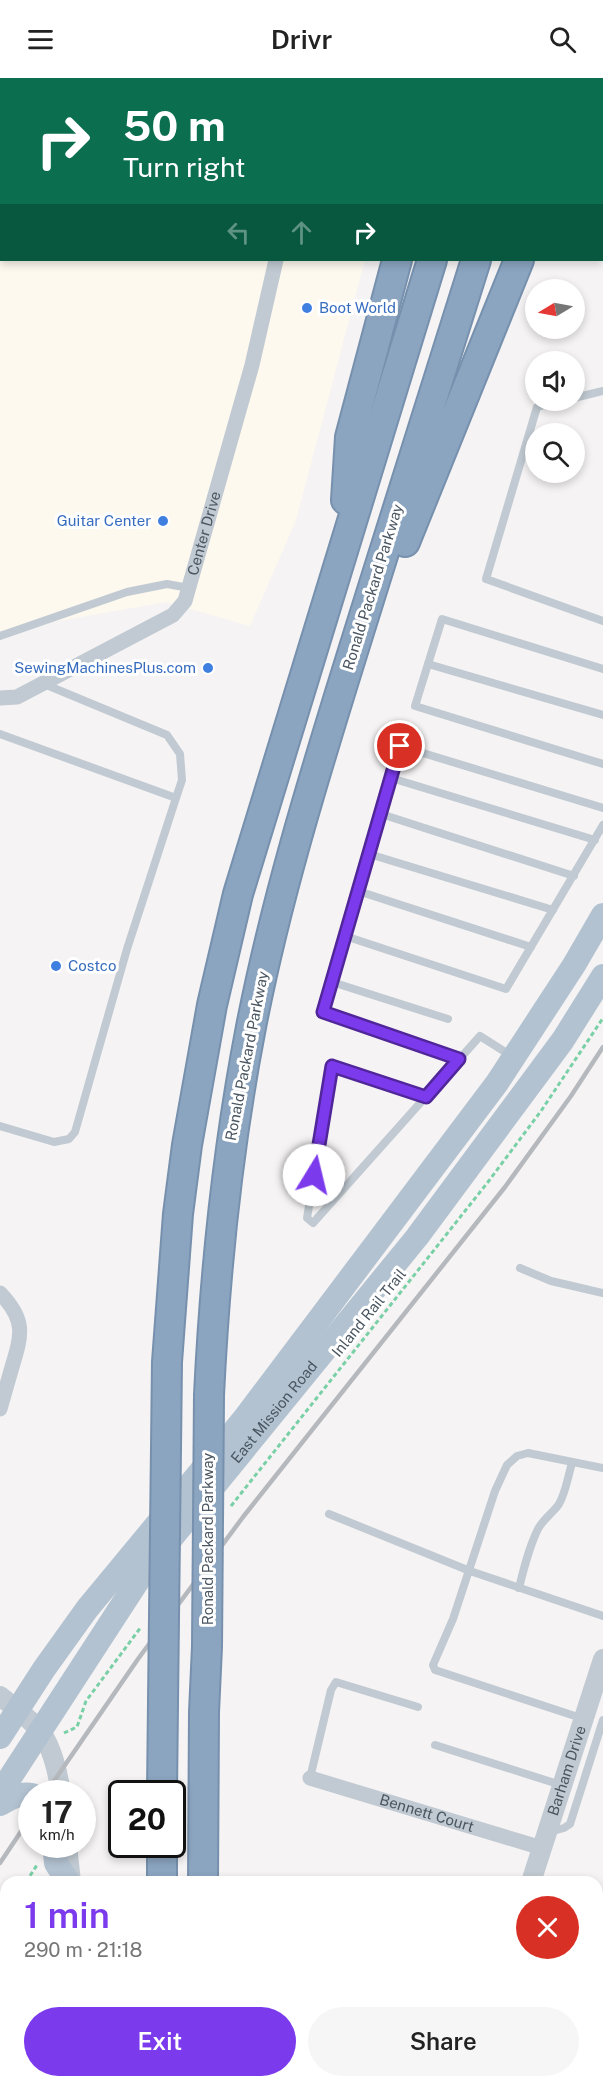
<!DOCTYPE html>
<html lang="en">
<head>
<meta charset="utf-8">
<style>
	:root { --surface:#fff; --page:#f6f6f6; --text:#222; --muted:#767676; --accent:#7c3aed }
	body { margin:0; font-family:"Public Sans",sans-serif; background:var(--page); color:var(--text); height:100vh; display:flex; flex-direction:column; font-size:22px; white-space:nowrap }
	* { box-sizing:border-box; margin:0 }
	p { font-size:20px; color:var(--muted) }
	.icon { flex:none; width:33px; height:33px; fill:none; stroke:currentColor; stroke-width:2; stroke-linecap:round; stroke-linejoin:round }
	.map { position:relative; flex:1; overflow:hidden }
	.side { position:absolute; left:0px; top:1798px; width:603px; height:212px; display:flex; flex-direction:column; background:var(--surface); border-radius:18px 18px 0 0; box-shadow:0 3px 9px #0003 }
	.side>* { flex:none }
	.hud { position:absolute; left:0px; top:0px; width:603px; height:183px; box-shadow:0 3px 9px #0003; background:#0b6e4f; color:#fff; overflow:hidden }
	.needle { width:39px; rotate:260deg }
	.tools { position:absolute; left:525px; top:201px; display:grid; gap:12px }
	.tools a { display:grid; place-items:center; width:60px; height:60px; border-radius:50%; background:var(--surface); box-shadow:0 3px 9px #0003; font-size:30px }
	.speed { position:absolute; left:18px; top:1702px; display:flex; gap:12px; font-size:30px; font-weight:700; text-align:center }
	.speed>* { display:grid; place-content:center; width:78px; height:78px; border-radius:50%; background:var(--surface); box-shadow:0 3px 9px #0003; line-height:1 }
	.speed small { font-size:15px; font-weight:400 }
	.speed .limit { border:3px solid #111; border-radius:9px; background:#fff; color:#111 }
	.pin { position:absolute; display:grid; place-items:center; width:51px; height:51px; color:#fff; margin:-26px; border:3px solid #fff; border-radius:50%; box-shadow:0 2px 6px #0007 }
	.me { position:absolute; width:66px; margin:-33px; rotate:9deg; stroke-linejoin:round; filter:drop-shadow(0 0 4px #0008) }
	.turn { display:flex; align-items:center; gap:21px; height:126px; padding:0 24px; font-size:27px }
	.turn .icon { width:78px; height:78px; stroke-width:2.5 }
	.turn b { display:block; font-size:42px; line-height:51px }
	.lanes { display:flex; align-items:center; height:57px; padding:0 24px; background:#0003; justify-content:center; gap:30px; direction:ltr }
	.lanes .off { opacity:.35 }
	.round { display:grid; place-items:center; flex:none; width:63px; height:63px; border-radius:32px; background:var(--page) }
	.summary { display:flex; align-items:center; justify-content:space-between; height:102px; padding:0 24px }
	h1 { font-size:36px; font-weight:600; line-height:45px; color:var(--accent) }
	.action { display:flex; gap:12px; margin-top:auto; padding:12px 24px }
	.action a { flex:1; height:69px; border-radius:36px; background:var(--accent); color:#fff; font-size:24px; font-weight:600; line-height:69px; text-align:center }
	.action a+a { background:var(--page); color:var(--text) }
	header { display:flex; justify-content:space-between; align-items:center; height:78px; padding:0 24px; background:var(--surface); font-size:27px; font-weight:600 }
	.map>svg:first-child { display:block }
</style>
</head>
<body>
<header><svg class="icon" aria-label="menu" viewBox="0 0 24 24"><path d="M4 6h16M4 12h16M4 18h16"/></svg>Drivr<svg class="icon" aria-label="search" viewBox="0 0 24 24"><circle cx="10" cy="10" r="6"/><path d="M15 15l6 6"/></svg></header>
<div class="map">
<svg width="603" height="2009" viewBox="0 0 603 2009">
	<rect width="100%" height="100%" fill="#f5f3f3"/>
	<polygon fill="#fdf9ef" points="0,0 399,0 399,2 2,2 2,182 365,182 296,442 250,548 166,524 0,553"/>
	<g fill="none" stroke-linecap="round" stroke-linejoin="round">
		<g stroke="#7690ad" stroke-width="32">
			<g id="motorway">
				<polyline points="434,2 434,0"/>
				<polyline points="487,2 488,0"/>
				<polyline points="532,2 532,0"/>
				<polyline points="602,7 603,5"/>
				<polyline points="346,422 350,359 397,182"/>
				<polyline points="405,464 519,182"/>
				<path d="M209,1317C215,1192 227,1073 251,949C275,826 312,705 349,586C391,451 434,316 476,182"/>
				<polyline points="166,1370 167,1284 178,1136 187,1067 212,927 238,816 432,182"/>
				<polyline points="162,1716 163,1624"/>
				<polyline points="162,1804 162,1767"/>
				<polyline points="203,1804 204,1634 207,1569"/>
				<polyline points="236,2004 236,2009"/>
				<polyline points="160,2009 160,2004"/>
				<polyline points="202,2009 202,2004"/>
			</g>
		</g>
		<g stroke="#7ad0a6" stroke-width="3" stroke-dasharray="4.5 3" stroke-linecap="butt">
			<polyline points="191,0 196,2"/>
			<polyline points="5,2 6,0"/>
			<polyline points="0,19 2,14"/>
			<polyline points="231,1428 488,1104 541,1033 603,940"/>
			<polyline points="64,1655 77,1649 86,1623 141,1549"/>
			<polyline points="26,1804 37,1787"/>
			<polyline points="0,1843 6,1834"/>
		</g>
		<g stroke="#c1cad2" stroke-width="8">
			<polyline points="574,320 603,313"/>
			<polyline points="564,322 537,329 486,501 603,543"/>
			<polyline points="0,558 127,514 167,506 189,510"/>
			<polyline points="428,586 603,637"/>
			<polyline points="603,591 442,541 415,628 603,686"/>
			<polyline points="0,656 176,720 182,702 180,676 167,657 44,606"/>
			<polyline points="391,700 595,762"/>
			<polyline points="381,736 574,798"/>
			<polyline points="369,776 553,832"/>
			<polyline points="358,813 531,869"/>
			<polyline points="345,858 506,911 603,747"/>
			<polyline points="332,904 448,941"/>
			<polyline points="459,981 323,934 400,668 603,730"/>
			<polyline points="425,1019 332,988 307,1140 313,1145 480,958 510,977"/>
			<polyline points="0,1048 54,1064 69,1061 75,1054 127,871 176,720"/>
			<polyline points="520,1190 551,1203 603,1215"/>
			<polyline points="329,1436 470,1493 603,1538"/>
			<path d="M519,1510C524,1490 529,1469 538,1451C544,1440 553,1435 559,1426C566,1414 568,1398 572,1385"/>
			<polyline points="581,1640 435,1592 433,1587 453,1541 495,1413 507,1387 517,1378 528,1375 603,1390"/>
			<polyline points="435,1667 561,1707"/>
			<polyline points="310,1700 331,1612 336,1604 418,1629"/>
			<polyline points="549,1754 564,1750 570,1746 603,1642"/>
			<polyline points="0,1905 6,1896"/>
			<polyline points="597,1955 603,1935"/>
			<polyline points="597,1990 603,1991"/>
			<polyline points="436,2009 438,2004"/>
			<polyline points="580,2009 582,2004"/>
		</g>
		<g stroke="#c1cad2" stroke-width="15">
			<polyline points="269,2 269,0"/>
			<path id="s1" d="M0,620L17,619L173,537L185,523L252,287L276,182"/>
			<path d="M0,1215C26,1242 22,1256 12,1289C8,1303 4,1317 0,1331"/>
			<path id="s2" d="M310,1700L542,1770"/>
		</g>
		<g stroke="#c1cad2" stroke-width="20">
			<path d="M0,1618C12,1628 31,1641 40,1653C53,1670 58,1695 61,1716"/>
			<polyline points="67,1767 71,1804"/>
			<path id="s3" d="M531,1804L603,1581"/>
			<polyline points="83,2004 83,2009"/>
			<polyline points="469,2009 471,2004"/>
		</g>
		<g stroke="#b3c2d1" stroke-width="24">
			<polyline points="0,1659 44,1591 87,1531 244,1341 497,1005 574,887 603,837"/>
			<path id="s4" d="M0,1715L143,1495L417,1159L563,962L603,898"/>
			<path d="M0,1726C11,1720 19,1715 32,1717"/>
			<polyline points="54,1767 56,1785 68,1804"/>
		</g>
		<use href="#motorway" stroke="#8ba5c1" stroke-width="28"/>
		<g stroke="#b5b8bd" stroke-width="4.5">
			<polyline points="45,1716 138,1581 243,1439 505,1109 571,1018 603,969"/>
			<polyline points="0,1785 32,1737"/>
		</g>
		<g stroke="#7690ad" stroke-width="32" stroke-linecap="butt">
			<g id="motorway-bridge">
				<polyline points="207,1569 209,1317"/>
				<polyline points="163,1624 166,1370"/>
			</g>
		</g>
		<use href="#motorway-bridge" stroke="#8ba5c1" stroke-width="28"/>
	</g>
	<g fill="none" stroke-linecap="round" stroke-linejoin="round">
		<g stroke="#51269a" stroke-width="15">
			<polyline id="route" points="314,1097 332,988 426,1019 459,981 323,934 400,668"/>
		</g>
		<use href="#route" stroke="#7c3aed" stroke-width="10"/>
	</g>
	<g fill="#3f7fe0" stroke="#fff" stroke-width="2">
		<circle cx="307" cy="230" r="6"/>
		<circle cx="163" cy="443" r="6"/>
		<circle cx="208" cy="590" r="6"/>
		<circle cx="56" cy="888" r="6"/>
	</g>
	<g text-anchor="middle" stroke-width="6" stroke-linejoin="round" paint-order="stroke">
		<g font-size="15" fill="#366cbe" stroke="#fff" text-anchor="start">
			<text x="319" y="235">Boot World</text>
			<text x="151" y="448" text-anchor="end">Guitar Center</text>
			<text x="196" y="595" text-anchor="end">SewingMachinesPlus.com</text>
			<text x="68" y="893">Costco</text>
		</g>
		<g font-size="15" fill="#4a5661" stroke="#fff">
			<text dy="5" stroke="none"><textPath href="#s1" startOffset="282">Center Drive</textPath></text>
			<text transform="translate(373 509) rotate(-73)" y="5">Ronald Packard Parkway</text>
			<text transform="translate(247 978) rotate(-79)" y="5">Ronald Packard Parkway</text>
			<text transform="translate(369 1235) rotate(-51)" y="5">Inland Rail Trail</text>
			<text dy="5" stroke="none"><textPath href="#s4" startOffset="470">East Mission Road</textPath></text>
			<text transform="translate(208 1461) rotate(-90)" y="5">Ronald Packard Parkway</text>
			<text dy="5" stroke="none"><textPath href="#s3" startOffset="117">Barham Drive</textPath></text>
			<text dy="5" stroke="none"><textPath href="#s2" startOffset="122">Bennett Court</textPath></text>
		</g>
	</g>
</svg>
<div class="tools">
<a><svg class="needle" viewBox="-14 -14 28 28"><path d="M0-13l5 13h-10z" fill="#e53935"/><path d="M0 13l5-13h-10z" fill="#767676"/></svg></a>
<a><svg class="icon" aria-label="sound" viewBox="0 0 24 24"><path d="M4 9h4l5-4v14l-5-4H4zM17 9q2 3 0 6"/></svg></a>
<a><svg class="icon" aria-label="search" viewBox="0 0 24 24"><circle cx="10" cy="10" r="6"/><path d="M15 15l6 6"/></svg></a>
</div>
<div class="speed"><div>17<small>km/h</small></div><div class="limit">20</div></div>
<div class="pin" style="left:400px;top:668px;background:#d93025"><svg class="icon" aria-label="arrive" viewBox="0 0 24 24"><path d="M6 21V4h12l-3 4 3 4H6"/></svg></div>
<svg class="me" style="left:314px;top:1097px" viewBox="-20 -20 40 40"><circle r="19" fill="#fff"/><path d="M0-13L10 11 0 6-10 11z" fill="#7c3aed"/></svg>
<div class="hud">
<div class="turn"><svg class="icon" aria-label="right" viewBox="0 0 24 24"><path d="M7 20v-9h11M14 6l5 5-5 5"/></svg><div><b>50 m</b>Turn right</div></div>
<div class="lanes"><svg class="icon off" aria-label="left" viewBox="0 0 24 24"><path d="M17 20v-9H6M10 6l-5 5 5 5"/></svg><svg class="icon off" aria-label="ahead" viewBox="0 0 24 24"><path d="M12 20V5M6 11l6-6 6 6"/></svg><svg class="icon" aria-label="right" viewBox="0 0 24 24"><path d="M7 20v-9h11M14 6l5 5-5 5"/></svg></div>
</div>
<section class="side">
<div class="summary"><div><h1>1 min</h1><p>290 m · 21:18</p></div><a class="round" style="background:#d93025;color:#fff"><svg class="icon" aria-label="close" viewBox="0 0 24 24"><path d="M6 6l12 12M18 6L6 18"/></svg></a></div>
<div class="action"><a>Exit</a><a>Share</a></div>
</section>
</div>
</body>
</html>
